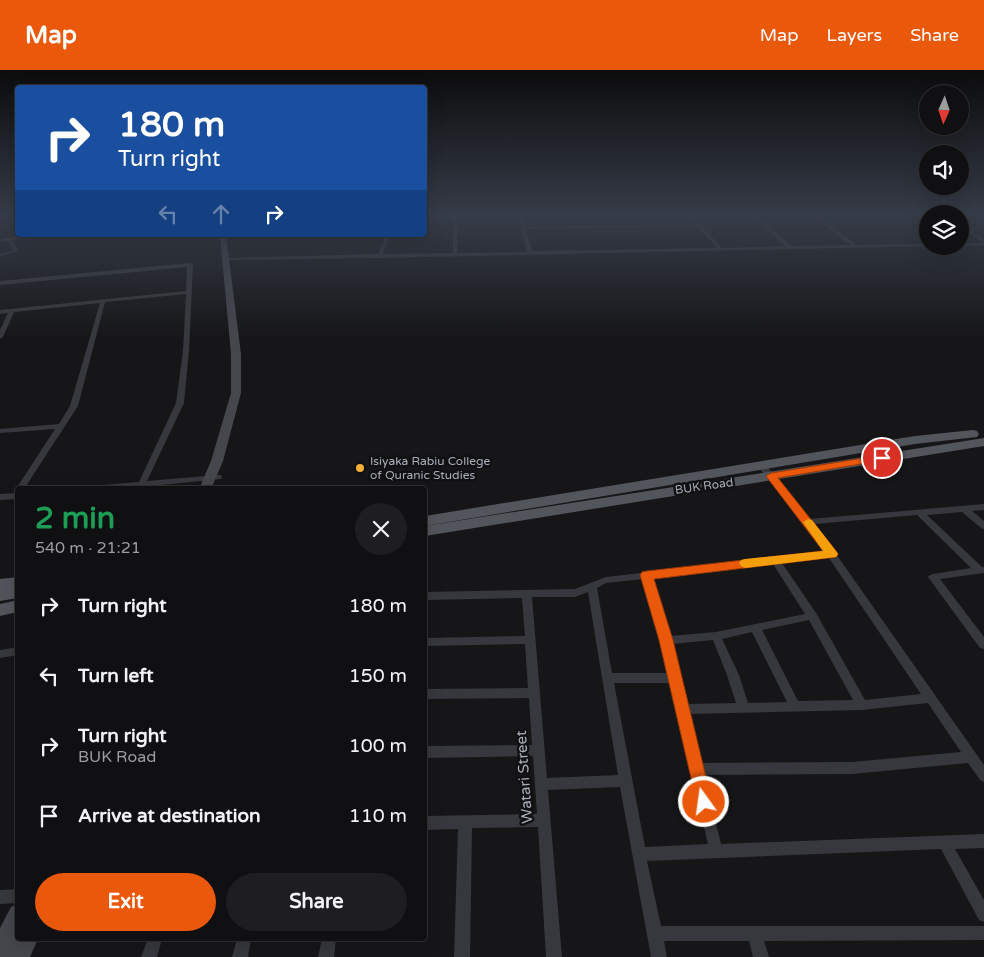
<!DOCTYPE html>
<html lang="en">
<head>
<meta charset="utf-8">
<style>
	:root { --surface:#101012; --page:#1e1e20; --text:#f1f3f6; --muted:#9c9d9f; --line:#303032; --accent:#ea580c }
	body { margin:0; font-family:"Varela Round",sans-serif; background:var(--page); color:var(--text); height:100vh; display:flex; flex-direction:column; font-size:19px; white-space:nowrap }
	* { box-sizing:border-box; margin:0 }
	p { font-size:16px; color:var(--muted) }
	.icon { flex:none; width:28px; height:28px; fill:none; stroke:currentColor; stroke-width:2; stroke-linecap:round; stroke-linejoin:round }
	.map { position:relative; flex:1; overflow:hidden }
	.details { position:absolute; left:15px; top:416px; width:412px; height:455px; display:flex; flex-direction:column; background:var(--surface); border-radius:5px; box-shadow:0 5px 20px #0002,0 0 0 1px var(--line) }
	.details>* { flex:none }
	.banner { position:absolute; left:15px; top:15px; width:412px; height:152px; border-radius:5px; box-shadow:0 5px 20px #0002,0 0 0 1px var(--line); background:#1a4fa0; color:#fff; overflow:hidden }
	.needle { width:32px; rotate:183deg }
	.fabs { position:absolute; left:919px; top:15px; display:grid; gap:10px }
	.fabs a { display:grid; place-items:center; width:50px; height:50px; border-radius:50%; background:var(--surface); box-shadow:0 5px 20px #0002,0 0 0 1px var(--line); font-size:25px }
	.pin { position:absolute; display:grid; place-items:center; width:42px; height:42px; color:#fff; margin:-21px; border:2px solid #fff; border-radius:50%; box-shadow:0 1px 5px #0007 }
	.me { position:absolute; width:55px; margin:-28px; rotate:346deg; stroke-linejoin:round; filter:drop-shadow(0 0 4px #0008) }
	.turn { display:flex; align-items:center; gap:18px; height:105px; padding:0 20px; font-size:22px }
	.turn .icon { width:65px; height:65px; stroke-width:2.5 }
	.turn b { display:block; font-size:35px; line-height:42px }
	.lanes { display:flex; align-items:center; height:48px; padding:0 20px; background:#0003; justify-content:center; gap:25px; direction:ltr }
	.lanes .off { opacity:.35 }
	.round { display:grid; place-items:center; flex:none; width:52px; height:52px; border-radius:26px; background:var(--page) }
	.summary { display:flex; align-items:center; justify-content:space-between; height:85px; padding:0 20px }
	h1 { font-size:30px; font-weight:700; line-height:38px; color:#1e9e55 }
	.primary-button { display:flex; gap:10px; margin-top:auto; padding:10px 20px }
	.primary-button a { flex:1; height:58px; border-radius:30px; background:var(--accent); color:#fff; font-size:20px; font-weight:700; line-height:58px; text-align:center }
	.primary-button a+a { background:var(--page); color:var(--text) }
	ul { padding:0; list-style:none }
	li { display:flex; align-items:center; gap:15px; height:70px; padding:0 20px }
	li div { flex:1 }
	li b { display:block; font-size:19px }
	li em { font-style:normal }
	header { display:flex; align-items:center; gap:30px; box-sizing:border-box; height:70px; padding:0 25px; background:var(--accent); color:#fff }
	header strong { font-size:24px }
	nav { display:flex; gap:28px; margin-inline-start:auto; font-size:18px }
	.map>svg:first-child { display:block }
</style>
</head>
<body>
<header>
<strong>Map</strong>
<nav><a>Map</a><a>Layers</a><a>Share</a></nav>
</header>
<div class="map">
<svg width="984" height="887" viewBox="0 0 984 887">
	<rect width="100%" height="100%" fill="#161618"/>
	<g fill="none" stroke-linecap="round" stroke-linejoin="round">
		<g fill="#37383d" fill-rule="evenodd">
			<polygon points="7,145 15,145 0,148 0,146"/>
			<path d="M453,145H457V183L527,182L518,145H522L525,157L695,154L687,145H691L722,178L785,176L751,145H755L791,176L851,175L813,145H817L856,175L928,174V176H929L380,188L227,190L225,189L227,188L378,184L386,165H390L383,184L453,183ZM697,156L717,178L532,181L526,159Z"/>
			<polygon points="960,155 984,169 984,172 960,158"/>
			<polygon points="20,165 28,165 12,170 18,180 18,181 0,186 0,184 13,180 8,171 0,172 0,170"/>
			<polygon points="984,173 984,175 960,176 959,176 960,174"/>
			<polygon points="190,193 193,195 189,281 184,333 147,411 218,405 221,405 222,407 221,409 121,419 88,419 92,416 139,412 176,333 183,281 186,224 105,232 78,336 24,419 18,419 17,421 16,419 55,359 0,363 0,359 59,354 70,336 100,233 14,242 3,267 0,269 0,260 8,243 0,244 0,240 186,221 187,197 0,215 0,211"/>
			<path d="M759,394H765L810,449L984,434V440L972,441L984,451V459L981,458L962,442L927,445L982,497H984V503L940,509L984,567V579L980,578L928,507L930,505L933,504L971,498L917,445L815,454L984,695V712L980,710L968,693L852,704L704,705L721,774L984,764V778L955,779L984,830V852L979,850L941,779L647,791L661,856H984V870L764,871L769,887H753L749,871H664L667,887H651L620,717L548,720L562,887H546L538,757L472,758L470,887H454L458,759L425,760V746L537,744L533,686L425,688V676L532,675L529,628L425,629V619L528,618L525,574L425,576V568L525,566L522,528L425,530V522L575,519L606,507L825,482L815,466L759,398L758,396ZM829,488L921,624L865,630L816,543L782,493ZM773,494L805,544L716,562L670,566L653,508ZM643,509L661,570L668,603H612L597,518L606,513ZM588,522L618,705L547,708L532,527H575ZM809,550L853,630L798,631L762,560ZM752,562L787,632L748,633L739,605L722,569ZM713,570L727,605L736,633L687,634L672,574ZM614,613H670L676,637L675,639L677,643L708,774L645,777ZM928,633L961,682L852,692L701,693L689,644L862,640Z"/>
			<polygon points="18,423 18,429 0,430 0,424"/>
			<polygon points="18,577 18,585 0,588 0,580"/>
			<polygon points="18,819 18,833 0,834 0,820"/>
			<polygon points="148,869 162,869 157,887 141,887"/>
			<polygon points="237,869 251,869 248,887 232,887"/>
			<polygon points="322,869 336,869 334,887 318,887"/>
		</g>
		<g fill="#45474d" fill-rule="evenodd">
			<polygon points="220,165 226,165 241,284 241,323 223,391 211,419 199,419 211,391 231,323 231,284"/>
			<polygon points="18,834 18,869 38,869 30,887 0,887 0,858 11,837"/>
		</g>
		<g fill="#53555c" fill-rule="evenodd">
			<polygon points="973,360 977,361 979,364 977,367 915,374 425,456 425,446 915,366"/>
			<polygon points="984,368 984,376 425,466 425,456"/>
			<polygon points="18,507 18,528 0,531 0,509"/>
			<polygon points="18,530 18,542 0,546 0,534"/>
		</g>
	</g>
	<linearGradient id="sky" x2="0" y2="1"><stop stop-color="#0c0c0d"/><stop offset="0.54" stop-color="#363c48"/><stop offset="1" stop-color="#363c48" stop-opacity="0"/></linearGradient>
	<rect width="984" height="269" fill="url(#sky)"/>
	<polygon fill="#ea580c" stroke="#983908" points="882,385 885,385 887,388 885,390 778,408 836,481 838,484 836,487 654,509 673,570 712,732 710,738 704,740 698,738 659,570 640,505 642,502 647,501 823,481 766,406 771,403"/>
	<polygon fill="#f59e0b" points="808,449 812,450 836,481 838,484 836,487 745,498 741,496 739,493 741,490 745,489 823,481 803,452"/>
	<circle fill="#f2b134" stroke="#111113" stroke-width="2" cx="360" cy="398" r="5"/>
	<g text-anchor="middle" stroke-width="5" stroke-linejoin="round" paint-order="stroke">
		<g font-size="12" fill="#a8adb8" stroke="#111113" text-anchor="start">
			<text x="370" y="395">Isiyaka Rabiu College<tspan x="370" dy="14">of Quranic Studies</tspan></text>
		</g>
		<g font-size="12" fill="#a8adb8" stroke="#111113">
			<text transform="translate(704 416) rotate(-8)" y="4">BUK Road</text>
		</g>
		<g font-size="15" fill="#a8adb8" stroke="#111113">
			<text transform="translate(524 707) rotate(-94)" y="5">Watari Street</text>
		</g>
	</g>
</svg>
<div class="fabs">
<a><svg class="needle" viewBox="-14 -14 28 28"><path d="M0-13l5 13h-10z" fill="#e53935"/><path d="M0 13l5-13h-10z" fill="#9c9d9f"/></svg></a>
<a><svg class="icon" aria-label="sound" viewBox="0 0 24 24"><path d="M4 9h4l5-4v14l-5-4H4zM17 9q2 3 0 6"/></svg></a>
<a><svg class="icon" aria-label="layers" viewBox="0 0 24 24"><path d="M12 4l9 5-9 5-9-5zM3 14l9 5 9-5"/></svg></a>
</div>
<div class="pin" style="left:882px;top:388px;background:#d93025"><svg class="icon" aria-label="arrive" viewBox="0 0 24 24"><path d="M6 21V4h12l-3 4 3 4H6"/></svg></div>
<svg class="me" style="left:704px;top:732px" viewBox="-20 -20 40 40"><circle r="17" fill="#ea580c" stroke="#fff" stroke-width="3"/><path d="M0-11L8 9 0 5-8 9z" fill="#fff"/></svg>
<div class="banner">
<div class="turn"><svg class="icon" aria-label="right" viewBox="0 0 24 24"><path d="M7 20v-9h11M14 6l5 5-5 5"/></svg><div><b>180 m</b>Turn right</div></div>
<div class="lanes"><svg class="icon off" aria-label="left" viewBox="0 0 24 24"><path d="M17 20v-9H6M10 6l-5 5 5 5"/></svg><svg class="icon off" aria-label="ahead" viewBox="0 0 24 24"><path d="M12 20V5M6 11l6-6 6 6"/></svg><svg class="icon" aria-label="right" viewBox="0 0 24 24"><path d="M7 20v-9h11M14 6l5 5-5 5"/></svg></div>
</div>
<section class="details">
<div class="summary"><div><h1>2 min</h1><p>540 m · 21:21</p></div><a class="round"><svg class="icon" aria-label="close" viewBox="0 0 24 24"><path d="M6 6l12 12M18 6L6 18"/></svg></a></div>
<ul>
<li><svg class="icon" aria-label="right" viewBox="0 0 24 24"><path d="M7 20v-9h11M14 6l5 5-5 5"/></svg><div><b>Turn right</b></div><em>180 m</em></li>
<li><svg class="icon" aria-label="left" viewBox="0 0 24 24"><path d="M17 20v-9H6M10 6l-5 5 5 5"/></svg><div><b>Turn left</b></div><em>150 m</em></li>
<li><svg class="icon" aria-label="right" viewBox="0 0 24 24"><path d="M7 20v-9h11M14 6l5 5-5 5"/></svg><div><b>Turn right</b><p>BUK Road</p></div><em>100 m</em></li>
<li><svg class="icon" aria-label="arrive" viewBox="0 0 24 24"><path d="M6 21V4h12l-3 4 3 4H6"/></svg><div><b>Arrive at destination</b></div><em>110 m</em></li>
</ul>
<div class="primary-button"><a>Exit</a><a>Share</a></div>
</section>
</div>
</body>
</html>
